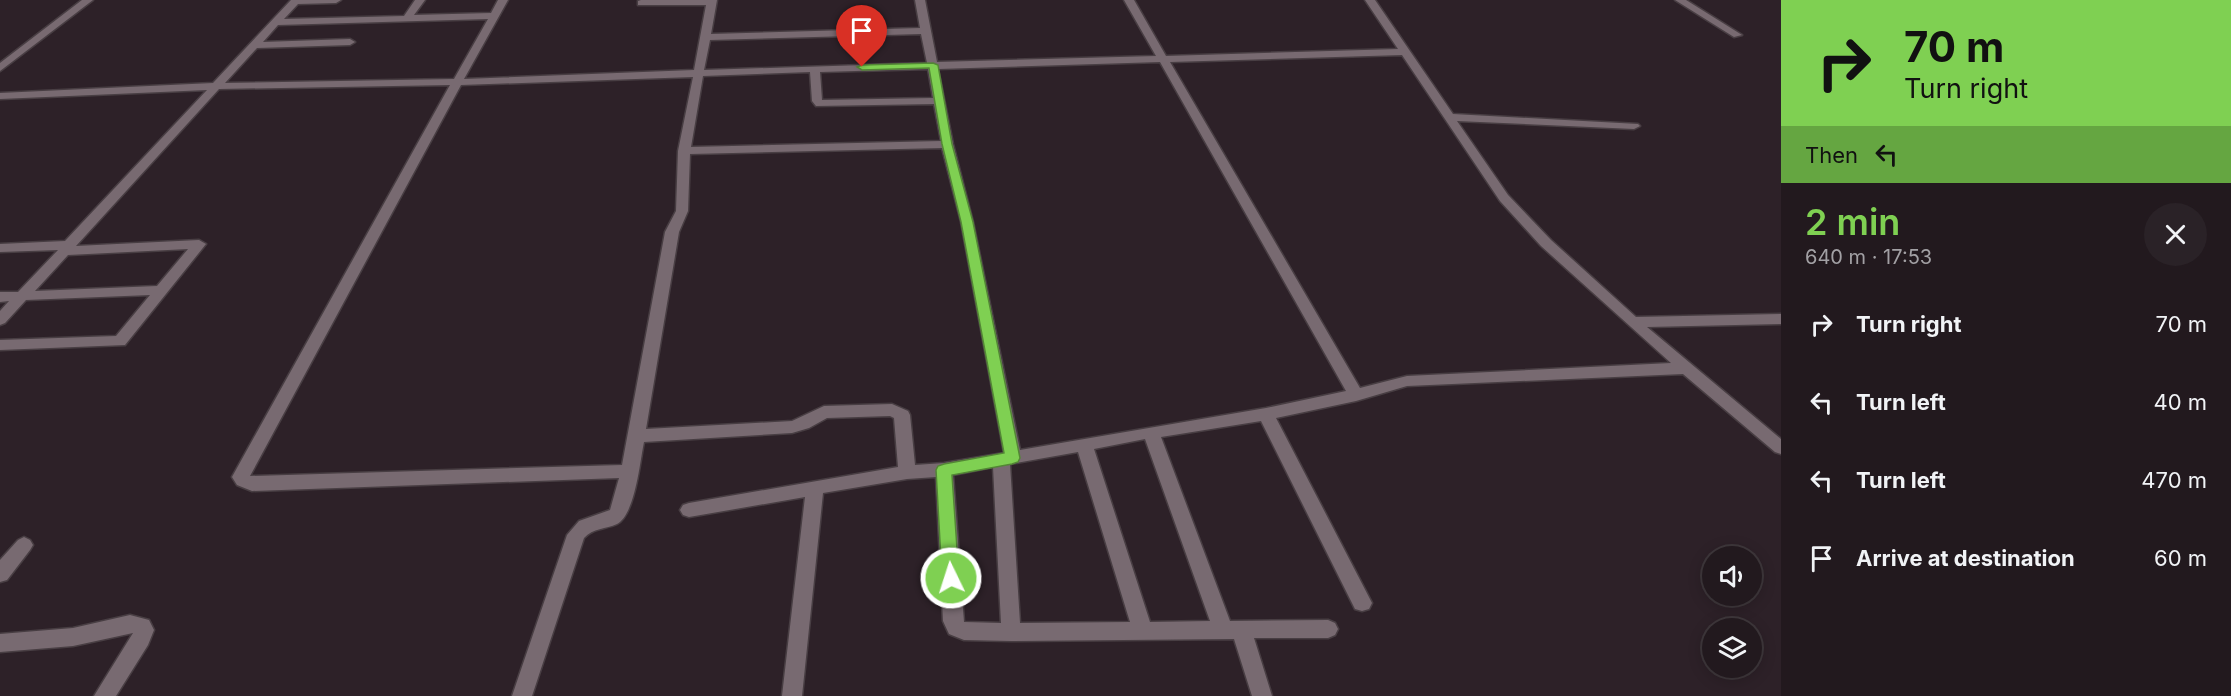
<!DOCTYPE html>
<html lang="en">
<head>
<meta charset="utf-8">
<style>
	:root { --surface:#22191e; --page:#2a2227; --text:#f1f3f6; --muted:#a2a0a4; --line:#3f383c; --accent:#7fd052 }
	body { margin:0; font-family:Inter,sans-serif; background:var(--page); color:var(--text); height:100vh; display:flex; flex-direction:column; font-size:22px; white-space:nowrap }
	* { box-sizing:border-box; margin:0 }
	p { font-size:20px; color:var(--muted) }
	.icon { flex:none; width:33px; height:33px; fill:none; stroke:currentColor; stroke-width:2; stroke-linecap:round; stroke-linejoin:round }
	.map { position:relative; flex:1; overflow:hidden }
	.details { display:flex; flex-direction:column; background:var(--surface); width:450px }
	.details>* { flex:none }
	.hud { background:#7fd052; color:#111; overflow:hidden }
	.tools { position:absolute; left:1702px; top:546px; display:grid; gap:12px }
	.tools a { display:grid; place-items:center; width:60px; height:60px; border-radius:50%; background:var(--surface); box-shadow:0 3px 15px #0003,0 0 0 2px var(--line); font-size:30px }
	.pin { position:absolute; display:grid; place-items:center; width:51px; height:51px; color:#fff; margin:-62px -26px; border-radius:50% 50% 50% 0; rotate:-45deg; box-shadow:0 0 6px #0007 }
	.pin .icon { rotate:45deg }
	.me { position:absolute; width:66px; margin:-33px; rotate:356deg; stroke-linejoin:round; filter:drop-shadow(0 0 4px #0008) }
	.turn { display:flex; align-items:center; gap:21px; height:126px; padding:0 24px; font-size:27px }
	.turn .icon { width:78px; height:78px; stroke-width:2.5 }
	.turn b { display:block; font-size:42px; line-height:51px }
	.then { display:flex; align-items:center; height:57px; padding:0 24px; background:#0003; gap:12px; font-size:22px }
	.round { display:grid; place-items:center; flex:none; width:63px; height:63px; border-radius:32px; background:var(--page) }
	.headline { display:flex; align-items:center; justify-content:space-between; height:102px; padding:0 24px }
	h1 { font-size:36px; font-weight:600; line-height:45px; color:var(--accent) }
	ul { padding:0; list-style:none }
	li { display:flex; align-items:center; gap:18px; height:78px; padding:0 24px }
	li div { flex:1 }
	li b { display:block; font-size:22px }
	li em { font-style:normal }
	main { display:flex; flex:1; min-height:0 }
	.map>svg:first-child { display:block }
</style>
</head>
<body>
<main>
<div class="map">
<svg width="1781" height="696" viewBox="0 0 1781 696">
	<rect width="100%" height="100%" fill="#2d2128"/>
	<g fill="none" stroke-linecap="round" stroke-linejoin="round">
		<g stroke="#483e43" stroke-width="3">
			<g id="minor">
				<polygon points="82,0 93,0 0,71 0,63"/>
				<path d="M291,0H341L336,3L298,4L284,19L404,16L415,0H425L414,15L491,13L498,0H508L464,79L694,70L706,5H638V1L641,0H717L711,34L920,28L915,0H925L937,62L1156,56L1124,0H1134L1166,56L1398,49L1365,0H1375L1453,114L1638,124L1640,126L1634,129L1457,121L1508,195L1551,240L1636,317L1781,314V324L1647,327L1781,439V454L1775,452L1683,374L1407,386L1356,401L1276,418L1372,603L1369,609L1362,611L1355,609L1261,421L1161,437L1230,621L1328,620L1335,623L1338,629L1335,635L1328,638H1254L1272,696H1252L1234,639L1011,641L964,640L949,634L943,621L936,477L907,479L823,493L802,696H782L805,497L689,517L683,515L680,510L683,505L689,503L898,467L894,418L890,416L827,418L809,428L792,433L644,442C640,461 635,515 617,524C606,529 593,528 584,538L532,696H512L567,535L579,521L610,510L619,478L252,491L237,485L232,477L450,85L219,89L76,246L199,240L206,244L125,345L0,350V340L116,336L150,295L26,300L5,323L0,325V311L9,301L0,302V292H18L58,250L0,252V244L65,241L207,90L0,99V93L213,83ZM488,19L454,79L225,83L257,48L350,45L355,42L350,39L263,42L278,25ZM921,34L927,63L704,70L710,40ZM1402,55L1500,201L1541,246L1671,363L1407,376L1360,388L1170,62ZM1160,62L1346,391L1266,408L1020,450L973,222L953,144L938,69ZM928,69L933,98L822,100L820,72ZM810,72L812,101L816,106L934,104L941,141L691,147L703,76ZM693,77L678,151L676,211L665,232L622,465L250,476L461,85ZM942,148L961,222L1004,453L944,463L915,465L910,415L908,411L892,404L824,406L792,421L646,429L679,232L688,211L690,154ZM188,249L157,286L35,291L68,255ZM1145,439L1210,621L1150,622L1094,449ZM1078,452L1130,622L1020,623L1010,464ZM993,467L1001,623L964,622L953,475Z"/>
				<polygon points="1675,0 1686,0 1742,35 1734,37"/>
				<polygon points="24,537 30,540 33,545 30,550 7,580 0,582 0,560 18,540"/>
				<polygon points="130,615 149,620 154,630 148,645 116,696 94,696 133,633 73,646 0,652 0,634 73,628"/>
			</g>
		</g>
		<use href="#minor" fill="#786a71" fill-rule="evenodd"/>
	</g>
	<polygon fill="#7fd052" stroke="#538735" stroke-width="1.5" points="933,63 938,65 952,144 973,222 1020,458 1018,462 1012,464 952,475 959,578 957,583 951,585 944,583 942,578 936,470 938,466 944,464 1004,453 961,222 942,144 929,68 862,70 857,67 862,65"/>
</svg>
<div class="tools">
<a><svg class="icon" aria-label="sound" viewBox="0 0 24 24"><path d="M4 9h4l5-4v14l-5-4H4zM17 9q2 3 0 6"/></svg></a>
<a><svg class="icon" aria-label="layers" viewBox="0 0 24 24"><path d="M12 4l9 5-9 5-9-5zM3 14l9 5 9-5"/></svg></a>
</div>
<div class="pin" style="left:862px;top:67px;background:#d93025"><svg class="icon" aria-label="arrive" viewBox="0 0 24 24"><path d="M6 21V4h12l-3 4 3 4H6"/></svg></div>
<svg class="me" style="left:951px;top:578px" viewBox="-20 -20 40 40"><circle r="17" fill="#7fd052" stroke="#fff" stroke-width="3"/><path d="M0-11L8 9 0 5-8 9z" fill="#fff"/></svg>
</div>
<section class="details">
<div class="hud">
<div class="turn"><svg class="icon" aria-label="right" viewBox="0 0 24 24"><path d="M7 20v-9h11M14 6l5 5-5 5"/></svg><div><b>70 m</b>Turn right</div></div>
<div class="then">Then<svg class="icon" aria-label="left" viewBox="0 0 24 24"><path d="M17 20v-9H6M10 6l-5 5 5 5"/></svg></div>
</div>
<div class="headline"><div><h1>2 min</h1><p>640 m · 17:53</p></div><a class="round"><svg class="icon" aria-label="close" viewBox="0 0 24 24"><path d="M6 6l12 12M18 6L6 18"/></svg></a></div>
<ul>
<li><svg class="icon" aria-label="right" viewBox="0 0 24 24"><path d="M7 20v-9h11M14 6l5 5-5 5"/></svg><div><b>Turn right</b></div><em>70 m</em></li>
<li><svg class="icon" aria-label="left" viewBox="0 0 24 24"><path d="M17 20v-9H6M10 6l-5 5 5 5"/></svg><div><b>Turn left</b></div><em>40 m</em></li>
<li><svg class="icon" aria-label="left" viewBox="0 0 24 24"><path d="M17 20v-9H6M10 6l-5 5 5 5"/></svg><div><b>Turn left</b></div><em>470 m</em></li>
<li><svg class="icon" aria-label="arrive" viewBox="0 0 24 24"><path d="M6 21V4h12l-3 4 3 4H6"/></svg><div><b>Arrive at destination</b></div><em>60 m</em></li>
</ul>
</section>
</main>
</body>
</html>
